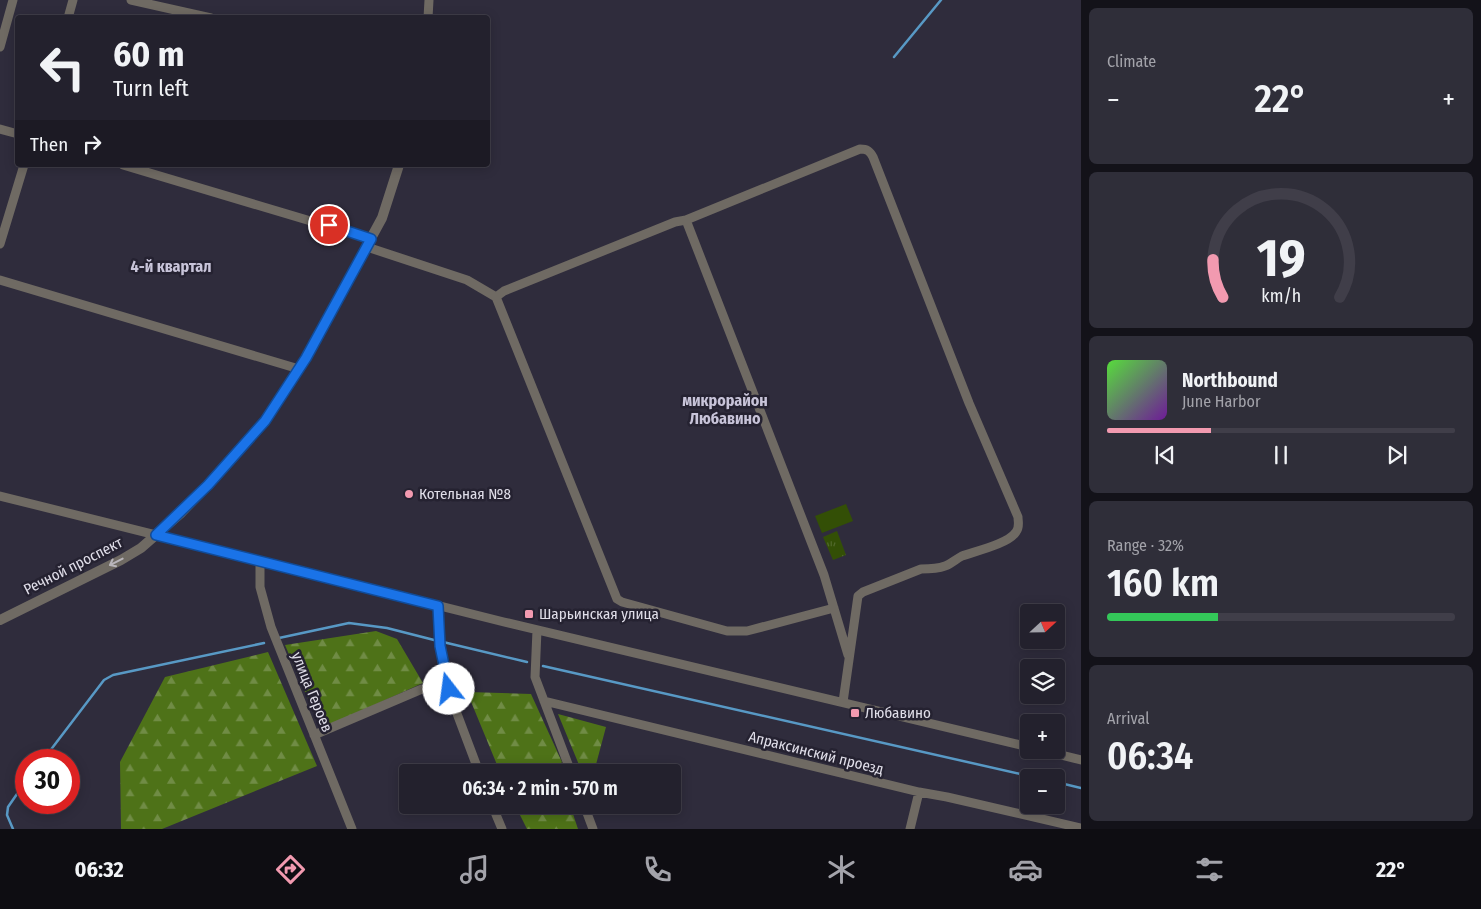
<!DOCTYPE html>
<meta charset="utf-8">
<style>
body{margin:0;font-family:"Fira Sans Condensed",sans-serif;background:#2f2e39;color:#f1f3f6;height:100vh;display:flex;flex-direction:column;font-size:19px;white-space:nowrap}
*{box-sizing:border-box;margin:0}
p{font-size:16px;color:#a3a3aa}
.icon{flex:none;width:28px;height:28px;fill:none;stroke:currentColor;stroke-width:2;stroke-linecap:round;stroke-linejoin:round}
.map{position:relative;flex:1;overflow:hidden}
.sheet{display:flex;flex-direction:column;gap:8px;padding:8px;background:#131219;width:400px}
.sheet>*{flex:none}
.guide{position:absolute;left:15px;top:15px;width:475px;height:152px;border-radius:5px;box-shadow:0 2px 12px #0003,0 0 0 1px #403e49;background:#23212d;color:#f1f3f6;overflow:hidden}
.needle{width:32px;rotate:68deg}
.tools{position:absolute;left:1020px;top:604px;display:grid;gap:10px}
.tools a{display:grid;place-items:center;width:45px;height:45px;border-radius:5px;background:#23212d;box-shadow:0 2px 12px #0003,0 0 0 1px #403e49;font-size:25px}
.speed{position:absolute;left:15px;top:749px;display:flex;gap:10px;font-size:25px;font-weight:700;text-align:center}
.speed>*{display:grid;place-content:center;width:65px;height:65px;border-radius:50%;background:#23212d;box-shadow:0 2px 12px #0003,0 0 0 1px #403e49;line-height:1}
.speed .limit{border:8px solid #d22;background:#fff;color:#111}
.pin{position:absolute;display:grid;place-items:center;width:42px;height:42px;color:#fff;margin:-21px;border:2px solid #fff;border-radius:50%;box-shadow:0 1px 5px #0007}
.me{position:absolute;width:55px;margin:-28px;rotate:345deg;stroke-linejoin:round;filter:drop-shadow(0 0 4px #0008)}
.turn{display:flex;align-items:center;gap:18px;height:105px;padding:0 15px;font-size:22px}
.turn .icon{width:65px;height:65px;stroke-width:2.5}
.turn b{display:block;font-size:35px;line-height:42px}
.then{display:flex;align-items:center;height:48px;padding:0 15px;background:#0003;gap:10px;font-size:19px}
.big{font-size:38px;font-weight:600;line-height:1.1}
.sheet .card{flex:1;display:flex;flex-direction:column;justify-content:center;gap:8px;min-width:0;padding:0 18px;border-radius:8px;background:#2f2e39}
.sheet .dial{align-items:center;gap:0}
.dial svg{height:130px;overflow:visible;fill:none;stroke:#403e49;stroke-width:7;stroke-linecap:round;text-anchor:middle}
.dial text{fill:#f1f3f6;stroke:none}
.song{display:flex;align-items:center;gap:15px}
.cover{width:60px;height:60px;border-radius:8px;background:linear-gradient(135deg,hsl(110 70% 55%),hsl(280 70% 35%))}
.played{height:5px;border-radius:2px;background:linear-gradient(90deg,#f29ab0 30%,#403e49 30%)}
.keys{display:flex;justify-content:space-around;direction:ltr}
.heat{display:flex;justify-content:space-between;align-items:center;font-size:28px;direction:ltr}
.charge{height:8px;border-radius:4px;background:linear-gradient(90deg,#34c759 32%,#403e49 0)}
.trip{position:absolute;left:399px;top:764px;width:282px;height:50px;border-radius:5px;background:#23212d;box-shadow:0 2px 12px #0003,0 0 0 1px #403e49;font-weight:600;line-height:50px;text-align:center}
.tabs{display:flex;height:80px;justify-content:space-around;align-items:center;background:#0e0d12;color:#a3a3aa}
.tabs .icon{width:35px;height:35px}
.tabs .current{color:#f29ab0}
.tabs b{font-size:22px;color:#f1f3f6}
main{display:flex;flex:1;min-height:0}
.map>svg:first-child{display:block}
.grass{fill:url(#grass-tufts)}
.forest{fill:url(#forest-firs)}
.pitch{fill:#334f06}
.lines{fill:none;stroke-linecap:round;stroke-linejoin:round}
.stream{stroke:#5899c5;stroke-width:2.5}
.minor{stroke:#6f6a63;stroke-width:9}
.tertiary{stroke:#6f6a63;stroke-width:10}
.oneway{stroke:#b8b5ba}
.route-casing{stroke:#114b97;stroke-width:12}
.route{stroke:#1a73e8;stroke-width:9}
.poi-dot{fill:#f29ab0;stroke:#252231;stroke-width:2}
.labels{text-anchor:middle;stroke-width:5;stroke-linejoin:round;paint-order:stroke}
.poi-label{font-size:15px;fill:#e0dee9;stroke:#252231;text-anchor:start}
.street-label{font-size:15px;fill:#e0dee9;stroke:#252231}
.neighbourhood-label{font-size:16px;font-weight:bold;fill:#c8c4d9;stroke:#252231}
</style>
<main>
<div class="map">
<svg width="1081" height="829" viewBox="0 0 1081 829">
<defs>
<pattern id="grass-tufts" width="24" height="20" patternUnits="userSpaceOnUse" patternTransform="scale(1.25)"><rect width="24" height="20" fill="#334f06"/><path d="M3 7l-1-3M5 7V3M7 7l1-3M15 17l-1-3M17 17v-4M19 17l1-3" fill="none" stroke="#50682a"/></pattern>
<pattern id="forest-firs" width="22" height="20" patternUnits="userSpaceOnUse" patternTransform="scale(1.25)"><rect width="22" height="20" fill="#4e7218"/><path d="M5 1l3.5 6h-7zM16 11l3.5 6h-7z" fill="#708c45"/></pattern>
</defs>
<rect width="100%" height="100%" fill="#2f2c3c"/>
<path class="grass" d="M837 531 846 555 833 560 823 537Z"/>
<path class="forest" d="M376 631 397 639 423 683 321 729 285 645Z
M268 652 317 766 162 829H121L120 762 165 677Z
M467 692 531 694 562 762 558 767 560 772H500Z
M558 714 606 727 594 772H582Z
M515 805H570L578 829H527Z"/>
<path class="pitch" d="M846 504 853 521 822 533 815 516Z"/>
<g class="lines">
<path class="stream" d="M894 57 941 0
M279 638 349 623 387 628 438 641
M443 642 527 662
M543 666 1038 778
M43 760 104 680 113 675 264 643
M1056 782 1081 788
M13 829 7 815 8 807 26 781"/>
<path class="minor" d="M131 0 211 18
M68 18 73 0
M428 18 429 0
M0 47 13 0
M0 129 18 134
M123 165 371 239
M686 220 824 575 848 655
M0 244 24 165
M367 247 467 280 496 297
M0 280 299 369
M0 496 504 622 1029 747
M260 562V587L271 627 352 829
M438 606 442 662 453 703 479 772
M834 608 747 631H727L622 602 617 599 496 297 504 291 675 222 686 220 860 149C867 149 870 151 873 157L969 403 1018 517C1018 522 1020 527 1016 532 1008 544 976 551 962 556 956 559 951 564 945 566 937 569 929 569 921 569L863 592 858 596 843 702
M537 630 535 677 571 772
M544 701 919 792 947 797 1081 828
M314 735 422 689
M1041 750 1081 760
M492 805 502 829
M584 805 593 829
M910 829 919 792"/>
<path class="tertiary" d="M0 620 121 560 141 548 180 514 208 485 265 421 306 358 382 218 399 165"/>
</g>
<defs><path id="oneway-shaft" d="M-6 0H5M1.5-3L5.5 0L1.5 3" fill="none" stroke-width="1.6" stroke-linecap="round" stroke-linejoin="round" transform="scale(1.25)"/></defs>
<use class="oneway" href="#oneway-shaft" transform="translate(116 562) rotate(153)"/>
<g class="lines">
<defs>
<path id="route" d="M329 225 371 239 306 358 265 421 208 485 156 535 438 606 440 646 449 689"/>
</defs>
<use href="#route" class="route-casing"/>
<use href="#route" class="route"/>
</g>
<g class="poi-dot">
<circle cx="409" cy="494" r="5"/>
<rect x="524" y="609" width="10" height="10" rx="2.5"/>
<rect x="850" y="708" width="10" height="10" rx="2.5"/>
</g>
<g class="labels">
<g class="poi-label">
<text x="419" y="499">Котельная №8</text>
<text x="539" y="619">Шарьинская улица</text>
<text x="865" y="718">Любавино</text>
</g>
<g class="street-label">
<text transform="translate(73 566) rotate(-27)" y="5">Речной проспект</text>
<text transform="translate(312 692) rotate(68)" y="5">улица Героев</text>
<text transform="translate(816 753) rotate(14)" y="5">Апраксинский проезд</text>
</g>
<g class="neighbourhood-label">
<text x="171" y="272">4-й квартал</text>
<text x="725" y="406">микрорайон<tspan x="725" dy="18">Любавино</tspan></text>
</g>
</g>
</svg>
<div class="tools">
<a><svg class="needle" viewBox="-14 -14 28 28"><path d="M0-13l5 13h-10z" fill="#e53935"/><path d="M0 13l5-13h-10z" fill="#a3a3aa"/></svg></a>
<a><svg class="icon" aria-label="layers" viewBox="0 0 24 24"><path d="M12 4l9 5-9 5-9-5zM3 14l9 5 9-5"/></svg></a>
<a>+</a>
<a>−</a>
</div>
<div class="speed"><div class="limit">30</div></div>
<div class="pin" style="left:329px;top:225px;background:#d93025"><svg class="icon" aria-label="arrive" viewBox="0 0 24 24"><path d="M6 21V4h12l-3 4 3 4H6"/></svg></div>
<svg class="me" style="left:449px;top:689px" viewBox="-20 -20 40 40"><circle r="19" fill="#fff"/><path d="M0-13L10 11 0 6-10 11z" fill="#1a73e8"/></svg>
<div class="trip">06:34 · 2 min · 570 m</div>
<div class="guide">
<div class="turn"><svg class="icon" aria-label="left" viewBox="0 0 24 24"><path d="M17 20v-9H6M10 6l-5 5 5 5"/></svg><div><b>60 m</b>Turn left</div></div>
<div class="then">Then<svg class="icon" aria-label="right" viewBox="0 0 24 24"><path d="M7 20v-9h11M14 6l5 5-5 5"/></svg></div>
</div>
</div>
<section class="sheet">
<div class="card"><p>Climate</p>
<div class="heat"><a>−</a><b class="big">22°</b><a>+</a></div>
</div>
<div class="card dial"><svg viewBox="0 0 100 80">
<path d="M14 69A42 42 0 1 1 86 69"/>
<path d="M14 69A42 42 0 0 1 8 46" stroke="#f29ab0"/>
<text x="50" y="56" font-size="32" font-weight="700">19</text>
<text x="50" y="72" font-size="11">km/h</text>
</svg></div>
<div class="card">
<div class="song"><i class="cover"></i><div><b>Northbound</b><p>June Harbor</p></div></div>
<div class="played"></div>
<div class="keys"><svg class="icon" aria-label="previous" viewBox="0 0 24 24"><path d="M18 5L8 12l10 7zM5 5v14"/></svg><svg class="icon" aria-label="pause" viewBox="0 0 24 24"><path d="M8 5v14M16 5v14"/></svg><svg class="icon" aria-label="next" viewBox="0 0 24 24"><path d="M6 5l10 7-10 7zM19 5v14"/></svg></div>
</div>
<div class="card"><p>Range · 32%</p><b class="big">160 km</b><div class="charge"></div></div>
<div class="card"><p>Arrival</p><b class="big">06:34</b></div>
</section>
</main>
<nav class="tabs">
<b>06:32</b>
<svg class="icon current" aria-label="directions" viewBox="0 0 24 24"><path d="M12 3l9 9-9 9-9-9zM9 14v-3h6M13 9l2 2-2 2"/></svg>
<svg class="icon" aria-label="music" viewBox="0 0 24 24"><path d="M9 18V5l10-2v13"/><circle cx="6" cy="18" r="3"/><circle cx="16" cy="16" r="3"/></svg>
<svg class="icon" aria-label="phone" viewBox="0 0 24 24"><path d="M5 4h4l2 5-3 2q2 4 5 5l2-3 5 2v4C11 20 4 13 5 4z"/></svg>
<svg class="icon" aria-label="climate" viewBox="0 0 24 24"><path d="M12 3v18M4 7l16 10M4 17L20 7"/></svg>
<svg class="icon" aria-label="car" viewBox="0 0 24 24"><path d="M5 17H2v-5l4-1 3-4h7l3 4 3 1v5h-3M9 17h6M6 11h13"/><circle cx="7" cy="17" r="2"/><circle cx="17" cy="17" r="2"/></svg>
<svg class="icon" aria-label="filters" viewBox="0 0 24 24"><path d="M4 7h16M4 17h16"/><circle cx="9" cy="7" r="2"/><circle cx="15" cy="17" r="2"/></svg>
<b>22°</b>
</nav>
